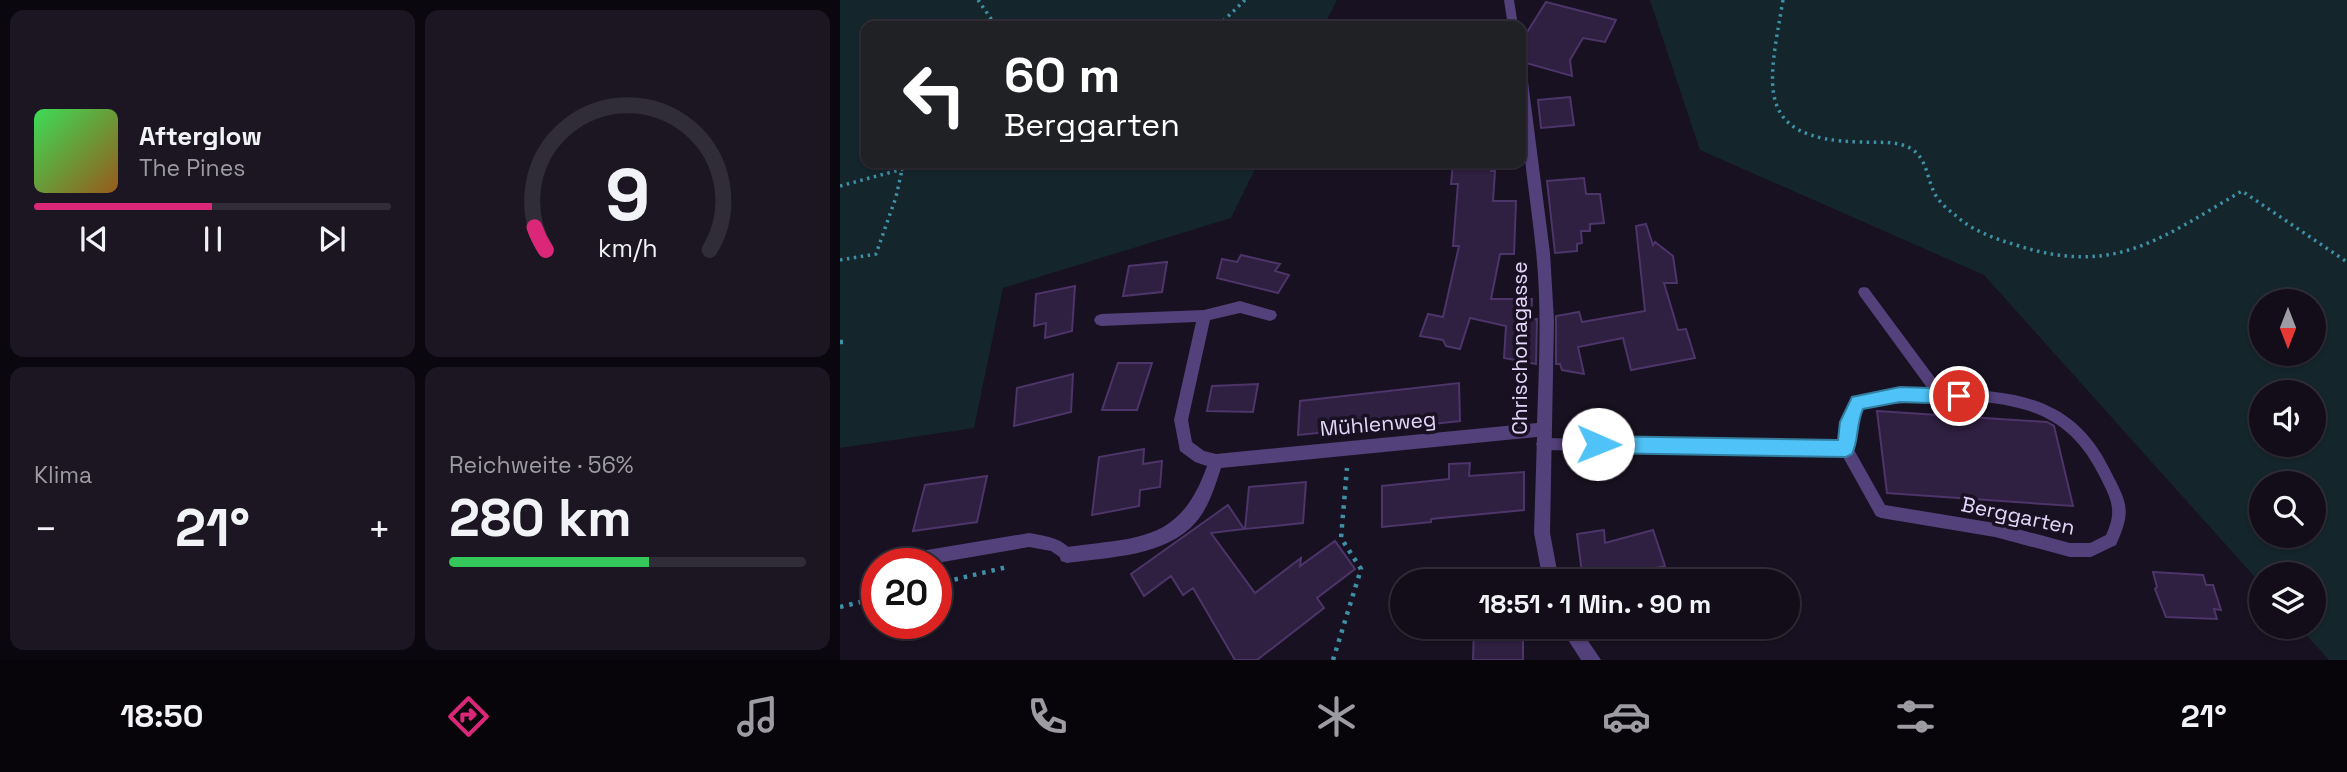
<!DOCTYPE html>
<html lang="de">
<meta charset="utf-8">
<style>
body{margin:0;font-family:"Space Grotesk",sans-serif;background:#1b1622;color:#f1f3f6;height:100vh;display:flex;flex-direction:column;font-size:26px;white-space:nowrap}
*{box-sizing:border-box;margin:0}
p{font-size:23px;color:#9c9ca2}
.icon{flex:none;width:38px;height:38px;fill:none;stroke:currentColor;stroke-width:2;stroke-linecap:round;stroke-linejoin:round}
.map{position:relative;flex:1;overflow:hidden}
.panel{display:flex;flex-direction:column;gap:10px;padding:10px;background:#0a070e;width:840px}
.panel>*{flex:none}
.top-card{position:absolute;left:21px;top:21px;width:665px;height:147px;border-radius:14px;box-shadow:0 2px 5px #0004,0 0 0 2px #312d38;background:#202124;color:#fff;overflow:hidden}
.needle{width:46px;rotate:180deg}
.tools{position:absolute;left:1409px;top:289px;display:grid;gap:14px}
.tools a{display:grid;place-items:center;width:77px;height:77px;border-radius:50%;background:#120d19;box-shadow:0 2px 5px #0004,0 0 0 2px #312d38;font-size:35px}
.speed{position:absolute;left:21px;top:548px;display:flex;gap:14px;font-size:35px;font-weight:700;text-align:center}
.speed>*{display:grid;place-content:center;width:91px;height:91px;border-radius:50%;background:#120d19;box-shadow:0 2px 5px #0004,0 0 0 2px #312d38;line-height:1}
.speed .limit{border:10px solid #d22;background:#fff;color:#111}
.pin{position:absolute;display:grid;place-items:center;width:60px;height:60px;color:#fff;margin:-30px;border:4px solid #fff;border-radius:50%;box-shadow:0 2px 7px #0007}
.me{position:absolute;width:77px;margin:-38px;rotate:91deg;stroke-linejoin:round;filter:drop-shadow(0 0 5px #0008)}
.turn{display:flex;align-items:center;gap:24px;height:147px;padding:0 28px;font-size:32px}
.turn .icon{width:91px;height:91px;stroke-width:2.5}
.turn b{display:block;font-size:49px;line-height:60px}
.big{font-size:52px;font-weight:700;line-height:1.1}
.panel .widget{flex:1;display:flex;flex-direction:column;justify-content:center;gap:10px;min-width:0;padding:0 24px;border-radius:14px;background:#1b1622}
.panel .dial{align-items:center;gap:0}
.dial svg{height:182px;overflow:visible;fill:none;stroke:#312d38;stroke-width:7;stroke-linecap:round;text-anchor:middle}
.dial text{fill:#f1f3f6;stroke:none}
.song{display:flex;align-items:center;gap:21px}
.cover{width:84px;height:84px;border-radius:10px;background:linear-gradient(135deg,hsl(130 70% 55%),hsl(30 70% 35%))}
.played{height:7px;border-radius:4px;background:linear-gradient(90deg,#db2777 50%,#312d38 50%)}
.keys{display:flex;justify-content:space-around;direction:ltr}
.heat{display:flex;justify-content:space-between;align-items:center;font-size:38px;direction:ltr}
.charge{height:10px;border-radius:5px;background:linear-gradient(90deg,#34c759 56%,#312d38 0)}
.panel .tiles{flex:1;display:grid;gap:10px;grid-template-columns:repeat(2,1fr)}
.trip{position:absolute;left:550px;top:569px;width:410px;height:70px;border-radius:35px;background:#120d19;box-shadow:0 2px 5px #0004,0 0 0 2px #312d38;font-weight:700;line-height:70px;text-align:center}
.menu{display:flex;height:112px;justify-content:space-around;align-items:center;background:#07050a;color:#9c9ca2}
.menu .icon{width:49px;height:49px}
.menu .active{color:#db2777}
.menu b{font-size:32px;color:#f1f3f6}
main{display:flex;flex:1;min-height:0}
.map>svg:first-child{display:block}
.green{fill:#14252b;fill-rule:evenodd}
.building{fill:#2f1f40;stroke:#4d3469;stroke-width:2}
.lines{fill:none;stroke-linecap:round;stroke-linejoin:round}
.path-far1{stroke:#3e90a6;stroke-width:3.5;stroke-dasharray:2.5 4.5;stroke-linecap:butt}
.path{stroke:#3e90a6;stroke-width:4.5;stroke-dasharray:3.5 6;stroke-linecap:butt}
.lane{fill:#53417b;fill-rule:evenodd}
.street{fill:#53417b;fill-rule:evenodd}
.route{fill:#4fc3f7;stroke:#337fa1;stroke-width:2}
.labels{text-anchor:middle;stroke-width:7;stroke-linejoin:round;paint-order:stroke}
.street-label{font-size:21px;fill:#e4d6fa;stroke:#181121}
</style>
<main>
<section class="panel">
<div class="tiles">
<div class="widget">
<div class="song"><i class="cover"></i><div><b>Afterglow</b><p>The Pines</p></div></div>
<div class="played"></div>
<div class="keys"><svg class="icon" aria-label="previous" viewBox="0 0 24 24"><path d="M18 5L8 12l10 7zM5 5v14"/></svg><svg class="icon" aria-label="pause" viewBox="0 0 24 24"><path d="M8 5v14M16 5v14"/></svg><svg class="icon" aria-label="next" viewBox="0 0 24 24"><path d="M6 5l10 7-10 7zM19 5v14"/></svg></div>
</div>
<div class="widget dial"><svg viewBox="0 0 100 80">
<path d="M14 69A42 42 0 1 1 86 69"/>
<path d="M14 69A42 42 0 0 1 9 59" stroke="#db2777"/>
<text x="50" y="56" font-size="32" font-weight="700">9</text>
<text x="50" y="72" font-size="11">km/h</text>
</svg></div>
<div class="widget"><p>Klima</p>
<div class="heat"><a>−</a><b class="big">21°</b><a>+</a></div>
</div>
<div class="widget"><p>Reichweite · 56%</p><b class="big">280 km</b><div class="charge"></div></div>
</div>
</section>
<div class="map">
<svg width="1507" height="660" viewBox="0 0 1507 660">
<rect width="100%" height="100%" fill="#181121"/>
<path class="green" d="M0 0H497L484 26H26V163H418L391 218 163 288 134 428 0 448Z
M810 0H1507V660H1489L1459 627 1474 626V574H1421V584L1144 275 860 150ZM1421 301H1474V354H1421ZM1421 392H1474V444H1421ZM1421 483H1474V536H1421Z"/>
<path class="building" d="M706 2 776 20 765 42 743 38 730 60 732 76 686 63 681 49V42Z
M730 97 734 125 701 128 698 100Z
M613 163H652L651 171H655L653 201H676L674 254H660L651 299H692L691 320 697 319 696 364 664 358 666 326 630 318 620 349 606 346 603 340 580 336 588 314 603 317 619 246H613L618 184H611Z
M744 178 746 194H760L764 223 750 224V231H741L742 243 737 244V251L715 253 707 181Z
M806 224 813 245 815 242 833 256 837 283H824L838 330 846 329 855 358 791 370 783 338 738 347 744 374 722 370 720 364H716V316L739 312 742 322 805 311 796 226Z
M401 255 440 264 435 271 449 275 438 293 377 278 382 259 397 262Z
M327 262 322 292 283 296 289 266Z
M235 286 232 331 205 338 206 323 194 326 196 294Z
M278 363H312L297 410H262Z
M233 374 231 412 174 426 177 388Z
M619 383 620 421 564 427V416L508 422V430L458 435 460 401Z
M418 384 413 412 367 411 372 386Z
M1037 411 1207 422 1214 426 1233 506 1047 493Z
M304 449 303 464 322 461 320 487 300 490 299 506 252 515 259 457Z
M630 463 629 476 684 472V510L591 519V522L542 527V486L609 479V464Z
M147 476 137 522 73 531 85 485Z
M466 482 463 523 405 529 409 487Z
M388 505 404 529 371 533 415 593 461 558 460 566 495 541 515 569 477 598 484 608 417 660H395L353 588 343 595 331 576 304 596 291 574Z
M764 530 765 543 813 530 825 566 808 570 809 581H743L737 534Z
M1313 572 1363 575 1366 585H1373L1381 610 1374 609 1377 619 1326 617 1315 589 1317 587Z
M634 626 683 628V660H633Z"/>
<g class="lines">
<path class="path-far1" d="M138 0 156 26
M943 0C929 84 911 140 1021 142 1038 143 1059 140 1073 150 1087 160 1087 178 1094 192 1098 201 1107 209 1115 215 1133 231 1153 238 1176 245 1274 277 1320 239 1402 191L1507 262
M378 26 405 0
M0 186 85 163
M0 260 36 254 56 197 62 170"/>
<path class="path" d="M0 342H3
M96 584 167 567
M0 607 37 598
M493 660 521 569 501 538 507 468"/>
<path class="lane" d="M1024 287 1028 288 1103 389C1177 390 1235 398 1270 470 1287 503 1292 510 1276 545L1251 557H1230L1155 537 1041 518 1036 516 1002 455 703 450 698 448 696 444 698 440 703 438 1000 443 1001 422 1013 398 1042 393 1088 389 1020 296 1018 292 1020 288ZM1097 400C1106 402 1118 400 1129 401 1192 405 1232 419 1261 479 1272 501 1277 511 1266 535L1250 543H1230L1155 523 1045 505 1013 448 1015 422 1022 407Z
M189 533C205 536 226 538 234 555L232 560 227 562 211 551 189 547 91 564H77L74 558 76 553 81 551Z"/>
<path class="street" d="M664 0H674L678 26H668Z
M681 70 687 74 710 253 714 320 710 533 719 581H703L694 533 697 437 381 468C375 486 369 507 356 522 326 557 268 557 227 563L221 561 219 555 221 549 227 547C298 537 340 543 367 466L355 462 340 451 334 420 356 322 261 326 256 324 254 320 256 316 261 314 364 310 400 301 435 311 437 315 435 319 430 321 400 313 370 320 348 420 352 442 364 451 376 454 697 423C699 366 702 308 696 251 690 191 678 131 681 70Z
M719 626H738L761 660H741Z"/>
</g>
<path class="route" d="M1060 387 1119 389 1125 391 1128 396 1125 401 1119 404 1060 402 1023 409C1016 424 1019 440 1012 454L1006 457 758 453 752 450 749 444 752 439 758 436 998 440 1000 422 1012 397Z"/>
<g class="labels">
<g class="street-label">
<text transform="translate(680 348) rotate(-90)" y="7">Chrischonagasse</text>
<text transform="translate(538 424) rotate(-5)" y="7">Mühlenweg</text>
<text transform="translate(1178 516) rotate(12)" y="7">Berggarten</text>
</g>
</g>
</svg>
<div class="tools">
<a><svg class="needle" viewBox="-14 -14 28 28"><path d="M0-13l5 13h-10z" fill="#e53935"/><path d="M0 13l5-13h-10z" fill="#9c9ca2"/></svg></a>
<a><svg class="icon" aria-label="sound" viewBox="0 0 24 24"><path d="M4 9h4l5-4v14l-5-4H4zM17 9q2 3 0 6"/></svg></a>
<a><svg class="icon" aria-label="search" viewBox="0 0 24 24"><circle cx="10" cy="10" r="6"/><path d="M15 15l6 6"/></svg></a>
<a><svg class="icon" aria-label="layers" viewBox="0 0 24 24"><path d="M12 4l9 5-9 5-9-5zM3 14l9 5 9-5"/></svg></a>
</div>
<div class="speed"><div class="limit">20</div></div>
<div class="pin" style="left:1119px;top:396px;background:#d93025"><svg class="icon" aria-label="arrive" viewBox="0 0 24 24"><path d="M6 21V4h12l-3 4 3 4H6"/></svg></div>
<svg class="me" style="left:758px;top:444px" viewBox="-20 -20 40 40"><circle r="19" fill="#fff"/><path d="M0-13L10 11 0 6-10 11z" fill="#4fc3f7"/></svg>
<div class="trip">18:51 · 1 Min. · 90 m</div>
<div class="top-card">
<div class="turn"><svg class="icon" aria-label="left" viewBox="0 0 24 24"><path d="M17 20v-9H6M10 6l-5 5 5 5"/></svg><div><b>60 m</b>Berggarten</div></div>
</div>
</div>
</main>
<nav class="menu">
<b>18:50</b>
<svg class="icon active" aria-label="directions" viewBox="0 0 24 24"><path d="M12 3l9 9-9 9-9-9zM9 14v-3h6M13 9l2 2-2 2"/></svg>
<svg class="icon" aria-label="music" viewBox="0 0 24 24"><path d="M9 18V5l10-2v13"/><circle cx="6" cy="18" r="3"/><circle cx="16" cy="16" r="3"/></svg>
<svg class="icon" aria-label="phone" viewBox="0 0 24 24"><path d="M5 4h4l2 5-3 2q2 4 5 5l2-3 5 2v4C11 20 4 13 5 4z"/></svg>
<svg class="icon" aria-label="climate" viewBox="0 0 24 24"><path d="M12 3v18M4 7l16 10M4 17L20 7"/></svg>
<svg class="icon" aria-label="car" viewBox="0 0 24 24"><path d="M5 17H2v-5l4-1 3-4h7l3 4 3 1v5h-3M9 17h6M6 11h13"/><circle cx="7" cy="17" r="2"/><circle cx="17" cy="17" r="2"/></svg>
<svg class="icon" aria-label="filters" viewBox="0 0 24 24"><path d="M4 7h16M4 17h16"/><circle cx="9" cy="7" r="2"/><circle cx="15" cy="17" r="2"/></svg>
<b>21°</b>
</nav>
